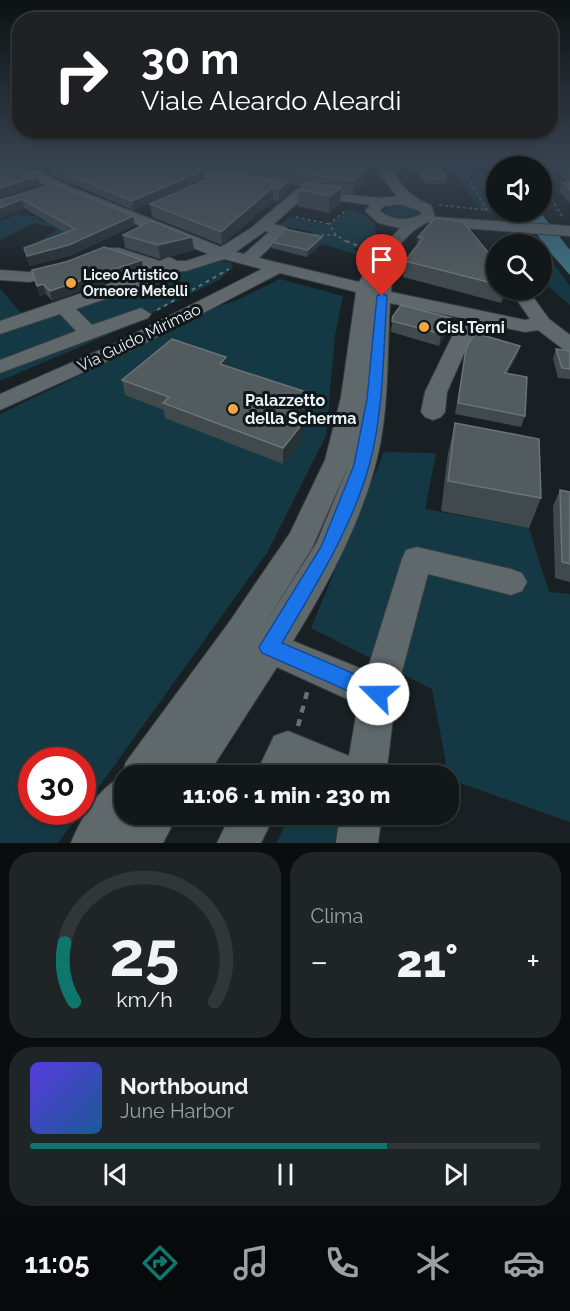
<!DOCTYPE html>
<html lang="it">
<meta charset="utf-8">
<style>
body{margin:0;font-family:Raleway,sans-serif;background:#1f2527;color:#f1f3f6;height:100vh;display:flex;flex-direction:column;font-size:22px;white-space:nowrap}
*{box-sizing:border-box;margin:0}
p{font-size:20px;color:#9ca0a2}
.icon{flex:none;width:33px;height:33px;fill:none;stroke:currentColor;stroke-width:2;stroke-linecap:round;stroke-linejoin:round}
.map{position:relative;height:843px;overflow:hidden}
.sheet{display:flex;flex-direction:column;gap:9px;padding:9px;background:#0a0d0e;flex:1}
.sheet>*{flex:none}
.hud{position:absolute;left:12px;top:12px;width:546px;height:126px;border-radius:24px;box-shadow:0 2px 4px #0004,0 0 0 2px #313739;background:#202124;color:#fff;overflow:hidden}
.fabs{position:absolute;left:486px;top:156px;display:grid;gap:12px}
.fabs a{display:grid;place-items:center;width:66px;height:66px;border-radius:50%;background:#12181a;box-shadow:0 2px 4px #0004,0 0 0 2px #313739;font-size:30px}
.speed{position:absolute;left:18px;top:747px;display:flex;gap:12px;font-size:30px;font-weight:700;text-align:center}
.speed>*{display:grid;place-content:center;width:78px;height:78px;border-radius:50%;background:#12181a;box-shadow:0 2px 4px #0004,0 0 0 2px #313739;line-height:1}
.speed .limit{border:9px solid #d22;background:#fff;color:#111}
.pin{position:absolute;display:grid;place-items:center;width:51px;height:51px;color:#fff;margin:-62px -26px;border-radius:50% 50% 50% 0;rotate:-45deg;box-shadow:0 0 6px #0007}
.pin .icon{rotate:45deg}
.me{position:absolute;width:66px;margin:-33px;rotate:292deg;stroke-linejoin:round;filter:drop-shadow(0 0 4px #0008)}
.turn{display:flex;align-items:center;gap:21px;height:126px;padding:0 30px;font-size:27px}
.turn .icon{width:78px;height:78px;stroke-width:2.5}
.turn b{display:block;font-size:42px;line-height:51px}
.big{font-size:45px;font-weight:800;line-height:1.1}
.sheet .widget{flex:1;display:flex;flex-direction:column;justify-content:center;gap:9px;min-width:0;padding:0 21px;border-radius:24px;background:#1f2527}
.sheet .dial{align-items:center;gap:0}
.dial svg{height:156px;overflow:visible;fill:none;stroke:#313739;stroke-width:7;stroke-linecap:round;text-anchor:middle}
.dial text{fill:#f1f3f6;stroke:none}
.song{display:flex;align-items:center;gap:18px}
.cover{width:72px;height:72px;border-radius:9px;background:linear-gradient(135deg,hsl(250 70% 55%),hsl(210 70% 35%))}
.played{height:6px;border-radius:3px;background:linear-gradient(90deg,#0f766e 70%,#313739 70%)}
.keys{display:flex;justify-content:space-around;direction:ltr}
.heat{display:flex;justify-content:space-between;align-items:center;font-size:33px;direction:ltr}
.sheet .tiles{flex:1;display:grid;gap:9px;grid-template-columns:1fr 1fr}
.widget:last-child{grid-column:span 2}
.trip{position:absolute;left:114px;top:765px;width:345px;height:60px;border-radius:24px;background:#12181a;box-shadow:0 2px 4px #0004,0 0 0 2px #313739;font-weight:800;line-height:60px;text-align:center}
.tabs{display:flex;height:96px;justify-content:space-around;align-items:center;background:#070a0a;color:#9ca0a2}
.tabs .icon{width:42px;height:42px}
.tabs .current{color:#0f766e}
.tabs b{font-size:27px;color:#f1f3f6}
.map>svg:first-child{display:block}
.green{fill:#143944}
.water{fill:#3c7385}
.lines{fill:none;stroke-linecap:round;stroke-linejoin:round}
.minor-casing{stroke:#373d40;stroke-width:2}
.path-far2{stroke:#6a7174;stroke-width:1.5;stroke-dasharray:3 3;stroke-linecap:butt}
.path-far1{stroke:#6a7174;stroke-width:2;stroke-dasharray:4 4;stroke-linecap:butt}
.path{stroke:#6a7174;stroke-width:4.5;stroke-dasharray:7 7;stroke-linecap:butt}
.minor{fill:#5f696c;fill-rule:evenodd}
.path-bridge{stroke:#6a7174;stroke-width:2;stroke-dasharray:4 4;stroke-linecap:butt}
.wall{fill:#404a4d}
.shaded-wall{fill:#283134}
.building{fill:#525c5e;stroke:#6a7376;stroke-width:1.5}
.route{fill:#1a73e8;stroke:#114b97;stroke-width:1.5}
.poi-dot{fill:#f1a63f;stroke:#0f171a;stroke-width:2}
.labels{text-anchor:middle;stroke-width:6;stroke-linejoin:round;paint-order:stroke}
.far-poi-label{font-size:14px;font-weight:bold;fill:#ebf1f3;stroke:#0f171a;text-anchor:start}
.poi-label{font-size:16px;font-weight:bold;fill:#ebf1f3;stroke:#0f171a;text-anchor:start}
.street-label{font-size:16px;fill:#ebf1f3;stroke:#0f171a}
</style>
<div class="map">
<svg width="570" height="843" viewBox="0 0 570 843">
<rect width="100%" height="100%" fill="#182023"/>
<path class="green" d="M435 164H464L493 178 496 183V212L516 213 483 212 453 172Z
M401 204 419 210 420 212C411 222 392 220 383 211L386 206Z
M349 209 365 215 375 224 377 239 372 247 353 248 358 253 368 255 366 257 305 239 311 232 280 225 290 217 328 225Z
M16 215 34 216 43 222 58 219 76 228 34 250 38 242 58 229 35 223 0 240V221Z
M542 248 570 286V305L542 281Z
M222 261 232 263 233 267 219 280 103 337 0 381V288L20 312 28 314Z
M280 279 343 296 335 336 326 436 267 553 83 809 82 760H32V812H81L58 843H0V414L141 346 201 312 237 300Z
M384 452 436 453 425 509 529 528 549 592 570 594V822L449 779 432 689 311 628Z
M290 815H341L334 843H276Z"/>
<path class="water" d="M522 212H540L570 250V275L548 250Z"/>
<g class="lines">
<defs>
<path id="minor" d="M0 164 39 171 71 187 221 247 251 228 297 189 380 198 397 196 384 180 377 164H389C399 183 410 198 431 205L435 217 570 226V236L435 226 428 222C407 231 389 257 379 277H389L392 281 391 292 525 320 530 319 510 290H528L549 319 570 335V351L563 349 538 330 525 332 478 322 447 392 445 412 441 417 433 420 425 417 421 412 425 392 461 318 390 303C387 350 389 398 380 445 366 514 330 581 293 641L367 671 402 559 406 550 417 547 511 569 522 573 527 582 522 591 511 595 428 574 396 694 386 776H255L274 736 288 731 349 756 358 704 277 667 207 776H124V814H178L163 843H71C80 821 98 787 121 778L126 762 230 621 290 533 325 460 341 397 356 292 280 273 130 351 0 410V394L116 343 262 269 224 259 186 271 169 272 161 280 76 309 92 325 141 308 151 314 148 318 0 373V360L76 331 60 314 0 334V321L152 269 107 254 105 251 107 248H119L160 261 169 257 177 261H186L208 254 61 193 29 177 0 169ZM305 196 370 205 365 211 378 223 400 228 373 258 359 282 259 258 288 230 285 227 274 224ZM400 204 420 211 421 214C407 222 392 220 380 211L384 206ZM265 231 269 232 244 254 236 252ZM350 462 317 542 258 635 312 548Z
M152 164H176L247 177 254 181 247 185 158 168Z
M65 262 71 263 74 267 71 271 30 282 0 280V270L29 272Z
M231 814H275L261 843H217Z
M340 814H382L378 843H336Z"/>
</defs>
<use href="#minor" class="minor-casing"/>
<path class="path-far2" d="M515 164 520 166
M542 183 562 216
M439 205 487 210 466 175 446 164
M296 217 329 224
M309 235H336L348 243
M336 235 329 224 346 210"/>
<path class="path-far1" d="M346 241 368 250
M157 310 229 269"/>
<path class="path" d="M298 726 308 689"/>
<use href="#minor" class="minor"/>
<path class="path-bridge" d="M232 260 239 255"/>
</g>
<path class="wall" d="M10 164H49L34 168Z
M202 164H365L364 184 353 194 341 193 340 204 329 213 298 206 299 190 303 186 202 166Z
M416 164 447 178 446 184H425L415 170Z
M551 164H570V203L559 191 562 182H567L553 164Z
M51 167 204 170V179L133 210 53 175Z
M286 183V195L279 201 273 200 222 245 152 217 150 204Z
M54 184 135 225 72 255 30 266 24 248 66 233 24 208 0 200Z
M123 235 194 250 160 259 125 248Z
M322 237 321 244 307 257 272 248V242Z
M418 237 496 257V290H509L501 303 403 277 405 261 417 246Z
M32 270H143L52 301 46 294 40 296Z
M393 316 451 318 449 329 439 346 391 332Z
M520 346 517 356 507 374 525 416 521 427 455 414 466 348Z
M556 349 570 351V379L558 378 553 358Z
M226 357 227 366 306 392 305 408 294 421 302 440 283 464 165 418 164 410 125 395 122 380Z
M455 423 541 498 529 528 441 511 448 453Z
M560 490 570 492V582L555 578 553 506Z"/>
<path class="shaded-wall" d="M33 164H49L34 168Z
M204 170V179L133 210 132 201Z
M365 171 364 184 353 194 354 180Z
M38 176 40 185 0 198V188Z
M286 183V195L279 201V189Z
M273 187V200L222 245 221 232Z
M341 187 340 204 329 213 330 196Z
M22 199 24 208 0 219V208Z
M133 216 135 225 72 255 30 266 27 256Z
M192 237 194 250 160 259 158 245Z
M322 237 321 244 307 257 308 250Z
M142 260 143 270 52 301 50 291Z
M43 284 46 294 40 296 37 286Z
M505 290H509L501 303Z
M451 318 449 329 439 346 441 334Z
M520 346 517 356 501 384 505 373Z
M226 357 228 372 220 364Z
M306 392 305 408 285 433V418Z
M302 424V440L283 464V448Z"/>
<path class="building" d="M0 164 38 176 0 188Z
M62 164H165L204 170 132 201 51 167Z
M253 164H365V171L354 180 337 179Z
M416 164H436L447 178H425Z
M562 164H570V173Z
M227 171 286 183 279 189 273 187 221 232 150 204Z
M562 182H570V190Z
M306 183 341 187 330 196 299 190Z
M54 184 133 216 69 245 27 256 24 248 75 229 22 199 0 208V200Z
M435 218 463 222 492 257H496V284L405 261 423 238 418 237Z
M151 221 192 237 158 245 123 235Z
M285 229 322 237 308 250 272 242Z
M104 247 142 260 50 291 43 284 37 286 32 270 66 262Z
M401 305 451 318 441 334 392 321 393 316Z
M475 333 520 346 505 373 527 377 525 416 458 403 466 348Z
M172 339 226 357 220 364 306 392 285 418 302 424 283 448 163 403 169 397 122 380Z
M556 349 570 351V369L562 368Z
M455 423 539 439 541 498 448 481Z
M560 490 570 492V564L562 562Z"/>
<linearGradient id="sky" x2="0" y2="1"><stop stop-color="#0d1213"/><stop offset="0.58" stop-color="#374250"/><stop offset="1" stop-color="#374250" stop-opacity="0"/></linearGradient>
<rect width="570" height="282" fill="url(#sky)"/>
<path class="route" d="M382 293 387 296C383 352 384 412 369 466 351 530 315 586 282 643L385 687 388 694 385 701 378 704 262 653 259 647 321 547 354 465 367 399 377 296Z"/>
<g class="poi-dot">
<circle cx="71" cy="283" r="6"/>
<circle cx="424" cy="327" r="6"/>
<circle cx="233" cy="409" r="6"/>
</g>
<g class="labels">
<g class="far-poi-label">
<text x="83" y="280">Liceo Artistico<tspan x="83" dy="16">Orneore Metelli</tspan></text>
</g>
<g class="poi-label">
<text x="436" y="333">Cisl Terni</text>
<text x="245" y="406">Palazzetto<tspan x="245" dy="18">della Scherma</tspan></text>
</g>
<g class="street-label">
<text transform="translate(139 337) rotate(-26)" y="6">Via Guido Mirimao</text>
</g>
</g>
</svg>
<div class="fabs">
<a><svg class="icon" aria-label="sound" viewBox="0 0 24 24"><path d="M4 9h4l5-4v14l-5-4H4zM17 9q2 3 0 6"/></svg></a>
<a><svg class="icon" aria-label="search" viewBox="0 0 24 24"><circle cx="10" cy="10" r="6"/><path d="M15 15l6 6"/></svg></a>
</div>
<div class="speed"><div class="limit">30</div></div>
<div class="pin" style="left:382px;top:296px;background:#d93025"><svg class="icon" aria-label="arrive" viewBox="0 0 24 24"><path d="M6 21V4h12l-3 4 3 4H6"/></svg></div>
<svg class="me" style="left:378px;top:694px" viewBox="-20 -20 40 40"><circle r="19" fill="#fff"/><path d="M0-13L10 11 0 6-10 11z" fill="#1a73e8"/></svg>
<div class="trip">11:06 · 1 min · 230 m</div>
<div class="hud">
<div class="turn"><svg class="icon" aria-label="right" viewBox="0 0 24 24"><path d="M7 20v-9h11M14 6l5 5-5 5"/></svg><div><b>30 m</b>Viale Aleardo Aleardi</div></div>
</div>
</div>
<section class="sheet">
<div class="tiles">
<div class="widget dial"><svg viewBox="0 0 100 80">
<path d="M14 69A42 42 0 1 1 86 69"/>
<path d="M14 69A42 42 0 0 1 9 39" stroke="#0f766e"/>
<text x="50" y="56" font-size="32" font-weight="700">25</text>
<text x="50" y="72" font-size="11">km/h</text>
</svg></div>
<div class="widget"><p>Clima</p>
<div class="heat"><a>−</a><b class="big">21°</b><a>+</a></div>
</div>
<div class="widget">
<div class="song"><i class="cover"></i><div><b>Northbound</b><p>June Harbor</p></div></div>
<div class="played"></div>
<div class="keys"><svg class="icon" aria-label="previous" viewBox="0 0 24 24"><path d="M18 5L8 12l10 7zM5 5v14"/></svg><svg class="icon" aria-label="pause" viewBox="0 0 24 24"><path d="M8 5v14M16 5v14"/></svg><svg class="icon" aria-label="next" viewBox="0 0 24 24"><path d="M6 5l10 7-10 7zM19 5v14"/></svg></div>
</div>
</div>
</section>
<nav class="tabs">
<b>11:05</b>
<svg class="icon current" aria-label="directions" viewBox="0 0 24 24"><path d="M12 3l9 9-9 9-9-9zM9 14v-3h6M13 9l2 2-2 2"/></svg>
<svg class="icon" aria-label="music" viewBox="0 0 24 24"><path d="M9 18V5l10-2v13"/><circle cx="6" cy="18" r="3"/><circle cx="16" cy="16" r="3"/></svg>
<svg class="icon" aria-label="phone" viewBox="0 0 24 24"><path d="M5 4h4l2 5-3 2q2 4 5 5l2-3 5 2v4C11 20 4 13 5 4z"/></svg>
<svg class="icon" aria-label="climate" viewBox="0 0 24 24"><path d="M12 3v18M4 7l16 10M4 17L20 7"/></svg>
<svg class="icon" aria-label="car" viewBox="0 0 24 24"><path d="M5 17H2v-5l4-1 3-4h7l3 4 3 1v5h-3M9 17h6M6 11h13"/><circle cx="7" cy="17" r="2"/><circle cx="17" cy="17" r="2"/></svg>
</nav>
